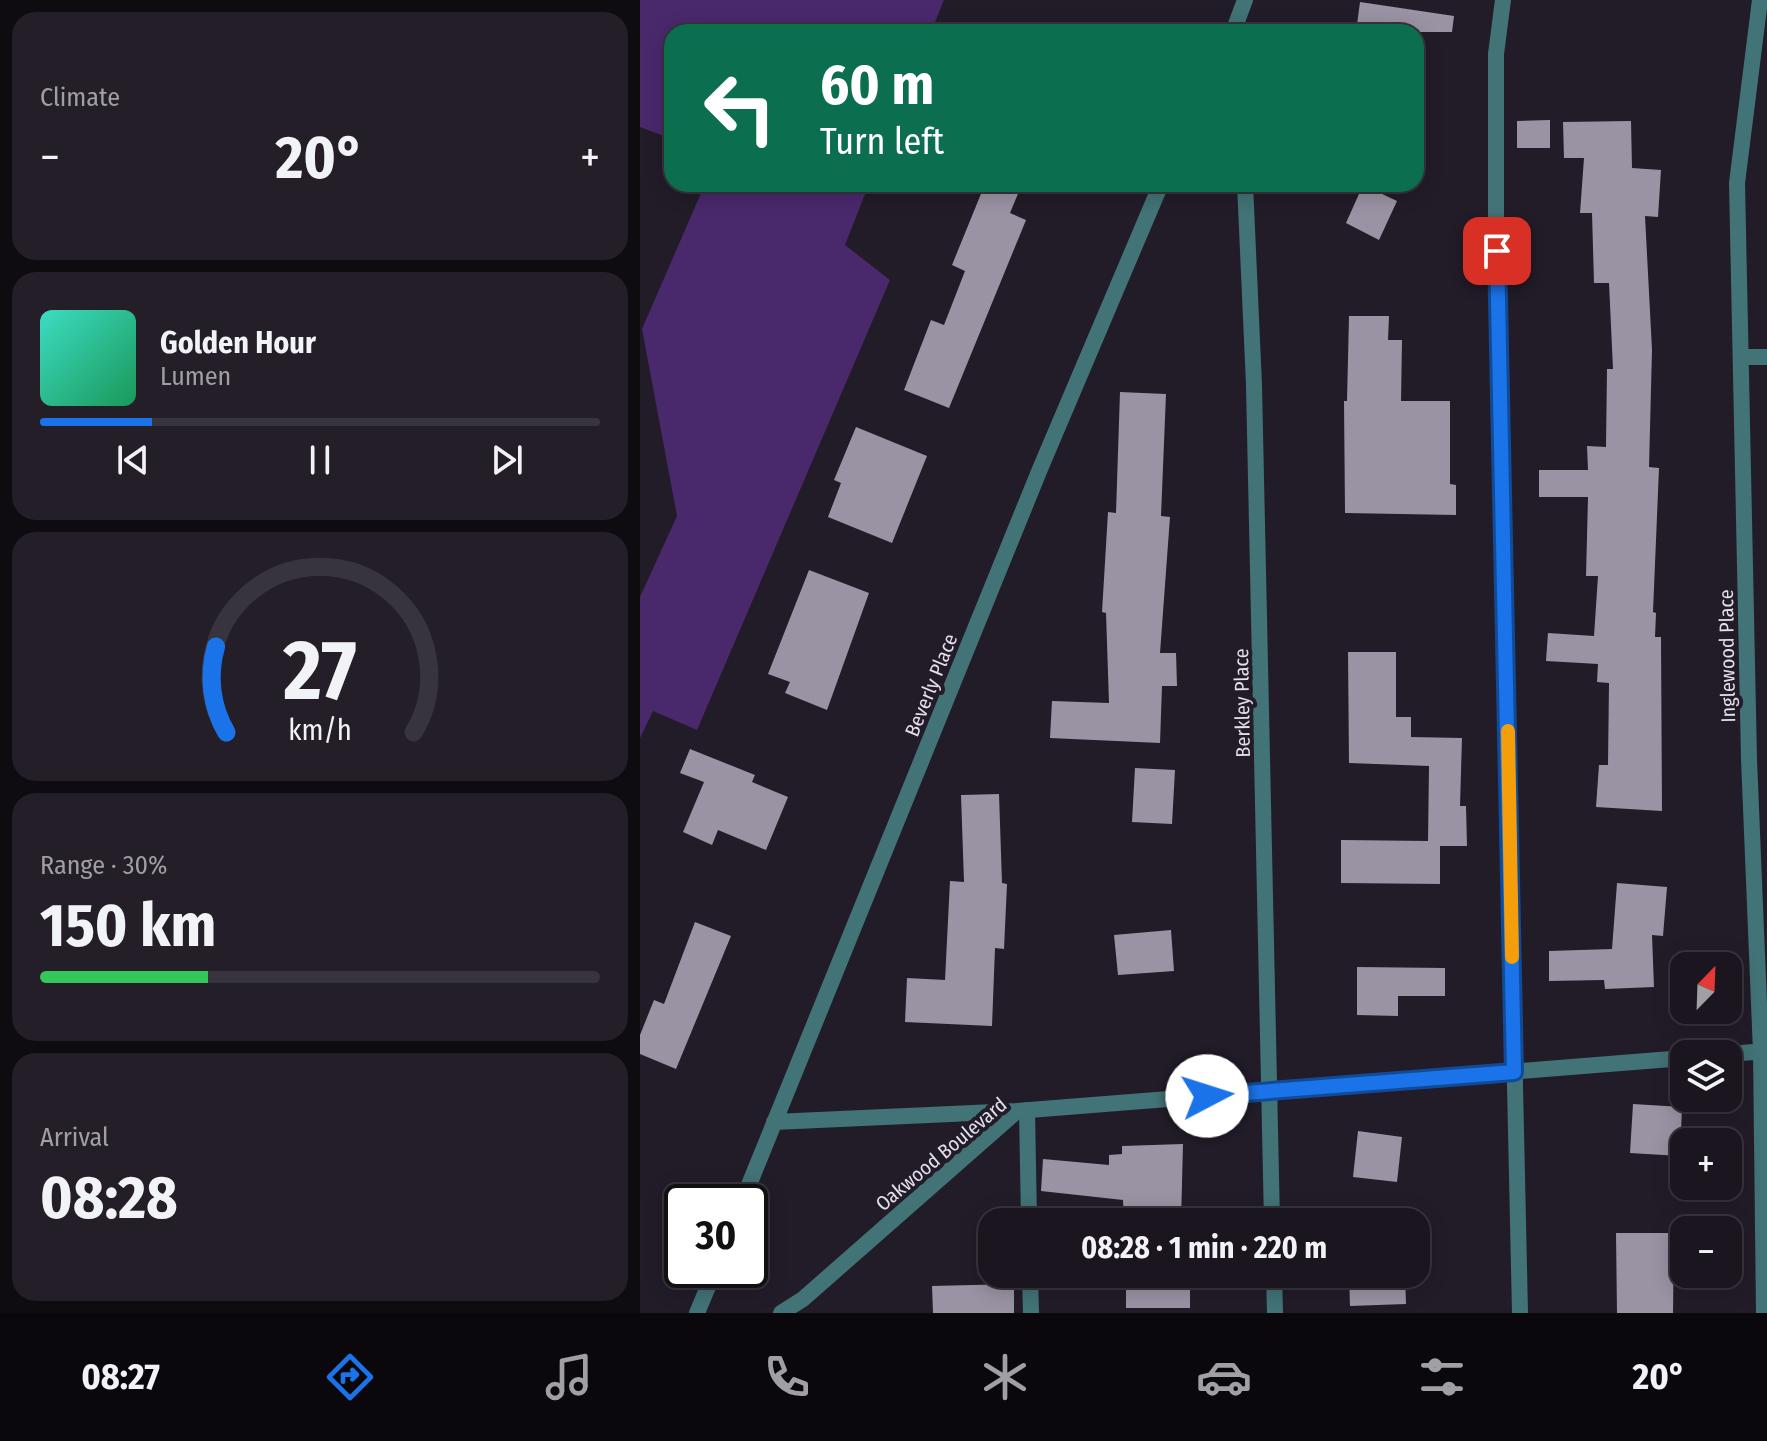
<!DOCTYPE html>
<meta charset="utf-8">
<style>
body{margin:0;font-family:"Fira Sans Condensed",sans-serif;background:#231e28;color:#f1f3f6;height:100vh;display:flex;flex-direction:column;font-size:30px;white-space:nowrap}
*{box-sizing:border-box;margin:0}
p{font-size:26px;color:#9f9fa4}
.icon{flex:none;width:44px;height:44px;fill:none;stroke:currentColor;stroke-width:2;stroke-linecap:round;stroke-linejoin:round}
.map{position:relative;flex:1;overflow:hidden}
.panel{display:flex;flex-direction:column;gap:12px;padding:12px;background:#0e0c11;width:640px}
.panel>*{flex:none}
.top-card{position:absolute;left:24px;top:24px;width:760px;height:168px;border-radius:24px;box-shadow:0 4px 20px #0003,0 0 0 2px #38343d;background:#0b6e4f;color:#fff;overflow:hidden}
.needle{width:52px;rotate:23deg}
.fabs{position:absolute;left:1030px;top:952px;display:grid;gap:16px}
.fabs a{display:grid;place-items:center;width:72px;height:72px;border-radius:16px;background:#1a151f;box-shadow:0 4px 20px #0003,0 0 0 2px #38343d;font-size:40px}
.speed{position:absolute;left:24px;top:1184px;display:flex;gap:16px;font-size:40px;font-weight:700;text-align:center}
.speed>*{display:grid;place-content:center;width:104px;height:104px;border-radius:50%;background:#1a151f;box-shadow:0 4px 20px #0003,0 0 0 2px #38343d;line-height:1}
.speed .limit{border:4px solid #111;border-radius:12px;background:#fff;color:#111}
.pin{position:absolute;display:grid;place-items:center;width:68px;height:68px;color:#fff;margin:-34px;border-radius:16px;box-shadow:0 4px 12px #0006}
.me{position:absolute;width:88px;margin:-44px;rotate:85deg;stroke-linejoin:round;filter:drop-shadow(0 0 6px #0008)}
.turn{display:flex;align-items:center;gap:28px;height:168px;padding:0 24px;font-size:36px}
.turn .icon{width:104px;height:104px;stroke-width:2.5}
.turn b{display:block;font-size:56px;line-height:68px}
.big{font-size:60px;font-weight:700;line-height:1.1}
.panel .widget{flex:1;display:flex;flex-direction:column;justify-content:center;gap:12px;min-width:0;padding:0 28px;border-radius:24px;background:#231e28}
.panel .dial{align-items:center;gap:0}
.dial svg{height:208px;overflow:visible;fill:none;stroke:#38343d;stroke-width:7;stroke-linecap:round;text-anchor:middle}
.dial text{fill:#f1f3f6;stroke:none}
.song{display:flex;align-items:center;gap:24px}
.cover{width:96px;height:96px;border-radius:12px;background:linear-gradient(135deg,hsl(170 70% 55%),hsl(150 70% 35%))}
.played{height:8px;border-radius:4px;background:linear-gradient(90deg,#1a73e8 20%,#38343d 20%)}
.keys{display:flex;justify-content:space-around;direction:ltr}
.heat{display:flex;justify-content:space-between;align-items:center;font-size:44px;direction:ltr}
.charge{height:12px;border-radius:6px;background:linear-gradient(90deg,#34c759 30%,#38343d 0)}
.trip{position:absolute;left:338px;top:1208px;width:452px;height:80px;border-radius:24px;background:#1a151f;box-shadow:0 4px 20px #0003,0 0 0 2px #38343d;font-weight:700;line-height:80px;text-align:center}
.menu{display:flex;height:128px;justify-content:space-around;align-items:center;background:#0a080c;color:#9f9fa4}
.menu .icon{width:56px;height:56px}
.menu .current{color:#1a73e8}
.menu b{font-size:36px;color:#f1f3f6}
main{display:flex;flex:1;min-height:0}
.map>svg:first-child{display:block}
.green{fill:#4a286c}
.building{fill:#9a93a4}
.lines{fill:none;stroke-linecap:round;stroke-linejoin:round}
.service{stroke:#427377;stroke-width:16}
.minor{stroke:#427377;stroke-width:16}
.route-casing{stroke:#114b97;stroke-width:20}
.route{stroke:#1a73e8;stroke-width:14}
.slow{stroke:#f59e0b;stroke-width:14}
.labels{text-anchor:middle;stroke-width:8;stroke-linejoin:round;paint-order:stroke}
.street-label{font-size:20px;fill:#e4e0ea;stroke:#221c29}
</style>
<main>
<section class="panel">
<div class="widget"><p>Climate</p>
<div class="heat"><a>−</a><b class="big">20°</b><a>+</a></div>
</div>
<div class="widget">
<div class="song"><i class="cover"></i><div><b>Golden Hour</b><p>Lumen</p></div></div>
<div class="played"></div>
<div class="keys"><svg class="icon" aria-label="previous" viewBox="0 0 24 24"><path d="M18 5L8 12l10 7zM5 5v14"/></svg><svg class="icon" aria-label="pause" viewBox="0 0 24 24"><path d="M8 5v14M16 5v14"/></svg><svg class="icon" aria-label="next" viewBox="0 0 24 24"><path d="M6 5l10 7-10 7zM19 5v14"/></svg></div>
</div>
<div class="widget dial"><svg viewBox="0 0 100 80">
<path d="M14 69A42 42 0 1 1 86 69"/>
<path d="M14 69A42 42 0 0 1 10 36" stroke="#1a73e8"/>
<text x="50" y="56" font-size="32" font-weight="700">27</text>
<text x="50" y="72" font-size="11">km/h</text>
</svg></div>
<div class="widget"><p>Range · 30%</p><b class="big">150 km</b><div class="charge"></div></div>
<div class="widget"><p>Arrival</p><b class="big">08:28</b></div>
</section>
<div class="map">
<svg width="1127" height="1313" viewBox="0 0 1127 1313">
<rect width="100%" height="100%" fill="#221c29"/>
<path class="green" d="M0 0H304L291 32H32V139L0 127Z
M65 184H229L205 245 250 280 57 730 13 711 0 738V597L37 516 2 329Z"/>
<path class="building" d="M720 2 814 16 812 32H716Z
M910 120V148H877V121Z
M991 121 992 168 1021 170 1018 217 1005 216 1012 350 1009 467 1019 468 1013 612 1016 613 1015 637H1021L1022 811 956 807 959 765H968L969 683 957 682 958 664 906 661 908 633 954 636 958 576H946L948 497H899V470H948L947 446 966 447 967 369H973L969 283H954L952 213H940L944 158H924L923 122Z
M345 184H382L370 213 386 220 309 408 264 390 291 320 304 325 325 271 312 265Z
M723 185 757 201 739 240 706 223Z
M709 316H749L748 340H762L761 401H810V484L816 485V515L705 513 704 401H707Z
M480 392 526 394 521 516 530 517 520 653H536L537 686H522L520 743 410 738 412 701 469 703 466 613 462 612 468 512 476 513Z
M216 427 287 456 252 543 188 517 201 483 194 480Z
M169 570 229 593 187 710 145 693 150 682 128 674Z
M708 652H756V717H771V737L822 738 820 806H826L827 846H800V884L701 883V840L788 841 789 766 709 763Z
M50 749 115 775 112 782 148 797 126 850 78 830 72 845 43 832 64 782 40 773Z
M495 768 535 770 532 824 492 822Z
M359 794 362 883 367 884 364 949 355 948 352 1026 265 1022 267 978 305 980 310 881 324 882 321 795Z
M977 883 1027 887 1023 936 1012 935 1014 987 965 989 964 980 909 981V951L972 949Z
M55 922 91 936 36 1069 0 1054V1035L14 1000 24 1004Z
M531 930 534 971 478 975 474 935Z
M717 967 805 968V996H758V1016L717 1015Z
M993 1104 1042 1107 1040 1156 990 1153Z
M718 1131 762 1137 757 1182 713 1177Z
M543 1144 541 1222H484L483 1200 401 1191 403 1159 469 1165V1155L482 1154V1146Z
M976 1233H1034L1033 1313H977Z
M486 1274H550V1308H486Z
M709 1274H765L766 1304 710 1306Z
M374 1284V1313H293L292 1286Z"/>
<g class="lines">
<path class="service" d="M863 0 856 54V221L880 1313
M1101 357H1127
M387 1110 389 1222
M390 1274 391 1313"/>
<path class="minor" d="M1120 0 1097 183 1109 759 1121 1052 1124 1313
M593 32 605 0
M605 184 614 385 632 1222
M1088 1054 1127 1051
M134 1122 377 1111
M102 1202 400 469 521 184
M634 1274 635 1313
M57 1313 75 1270
M141 1313 163 1299 377 1111 1044 1058"/>
</g>
<g class="lines">
<defs>
<path id="route" d="M567 1096 874 1072 857 251"/>
</defs>
<use href="#route" class="route-casing"/>
<use href="#route" class="route"/>
<path class="slow" d="M868 731 872 957"/>
</g>
<g class="labels">
<g class="street-label">
<text transform="translate(1087 656) rotate(-91)" y="7">Inglewood Place</text>
<text transform="translate(291 685) rotate(-68)" y="7">Beverly Place</text>
<text transform="translate(602 703) rotate(-91)" y="7">Berkley Place</text>
<text transform="translate(301 1154) rotate(-40)" y="7">Oakwood Boulevard</text>
</g>
</g>
</svg>
<div class="fabs">
<a><svg class="needle" viewBox="-14 -14 28 28"><path d="M0-13l5 13h-10z" fill="#e53935"/><path d="M0 13l5-13h-10z" fill="#9f9fa4"/></svg></a>
<a><svg class="icon" aria-label="layers" viewBox="0 0 24 24"><path d="M12 4l9 5-9 5-9-5zM3 14l9 5 9-5"/></svg></a>
<a>+</a>
<a>−</a>
</div>
<div class="speed"><div class="limit">30</div></div>
<div class="pin" style="left:857px;top:251px;background:#d93025"><svg class="icon" aria-label="arrive" viewBox="0 0 24 24"><path d="M6 21V4h12l-3 4 3 4H6"/></svg></div>
<svg class="me" style="left:567px;top:1096px" viewBox="-20 -20 40 40"><circle r="19" fill="#fff"/><path d="M0-13L10 11 0 6-10 11z" fill="#1a73e8"/></svg>
<div class="trip">08:28 · 1 min · 220 m</div>
<div class="top-card">
<div class="turn"><svg class="icon" aria-label="left" viewBox="0 0 24 24"><path d="M17 20v-9H6M10 6l-5 5 5 5"/></svg><div><b>60 m</b>Turn left</div></div>
</div>
</div>
</main>
<nav class="menu">
<b>08:27</b>
<svg class="icon current" aria-label="directions" viewBox="0 0 24 24"><path d="M12 3l9 9-9 9-9-9zM9 14v-3h6M13 9l2 2-2 2"/></svg>
<svg class="icon" aria-label="music" viewBox="0 0 24 24"><path d="M9 18V5l10-2v13"/><circle cx="6" cy="18" r="3"/><circle cx="16" cy="16" r="3"/></svg>
<svg class="icon" aria-label="phone" viewBox="0 0 24 24"><path d="M5 4h4l2 5-3 2q2 4 5 5l2-3 5 2v4C11 20 4 13 5 4z"/></svg>
<svg class="icon" aria-label="climate" viewBox="0 0 24 24"><path d="M12 3v18M4 7l16 10M4 17L20 7"/></svg>
<svg class="icon" aria-label="car" viewBox="0 0 24 24"><path d="M5 17H2v-5l4-1 3-4h7l3 4 3 1v5h-3M9 17h6M6 11h13"/><circle cx="7" cy="17" r="2"/><circle cx="17" cy="17" r="2"/></svg>
<svg class="icon" aria-label="filters" viewBox="0 0 24 24"><path d="M4 7h16M4 17h16"/><circle cx="9" cy="7" r="2"/><circle cx="15" cy="17" r="2"/></svg>
<b>20°</b>
</nav>
